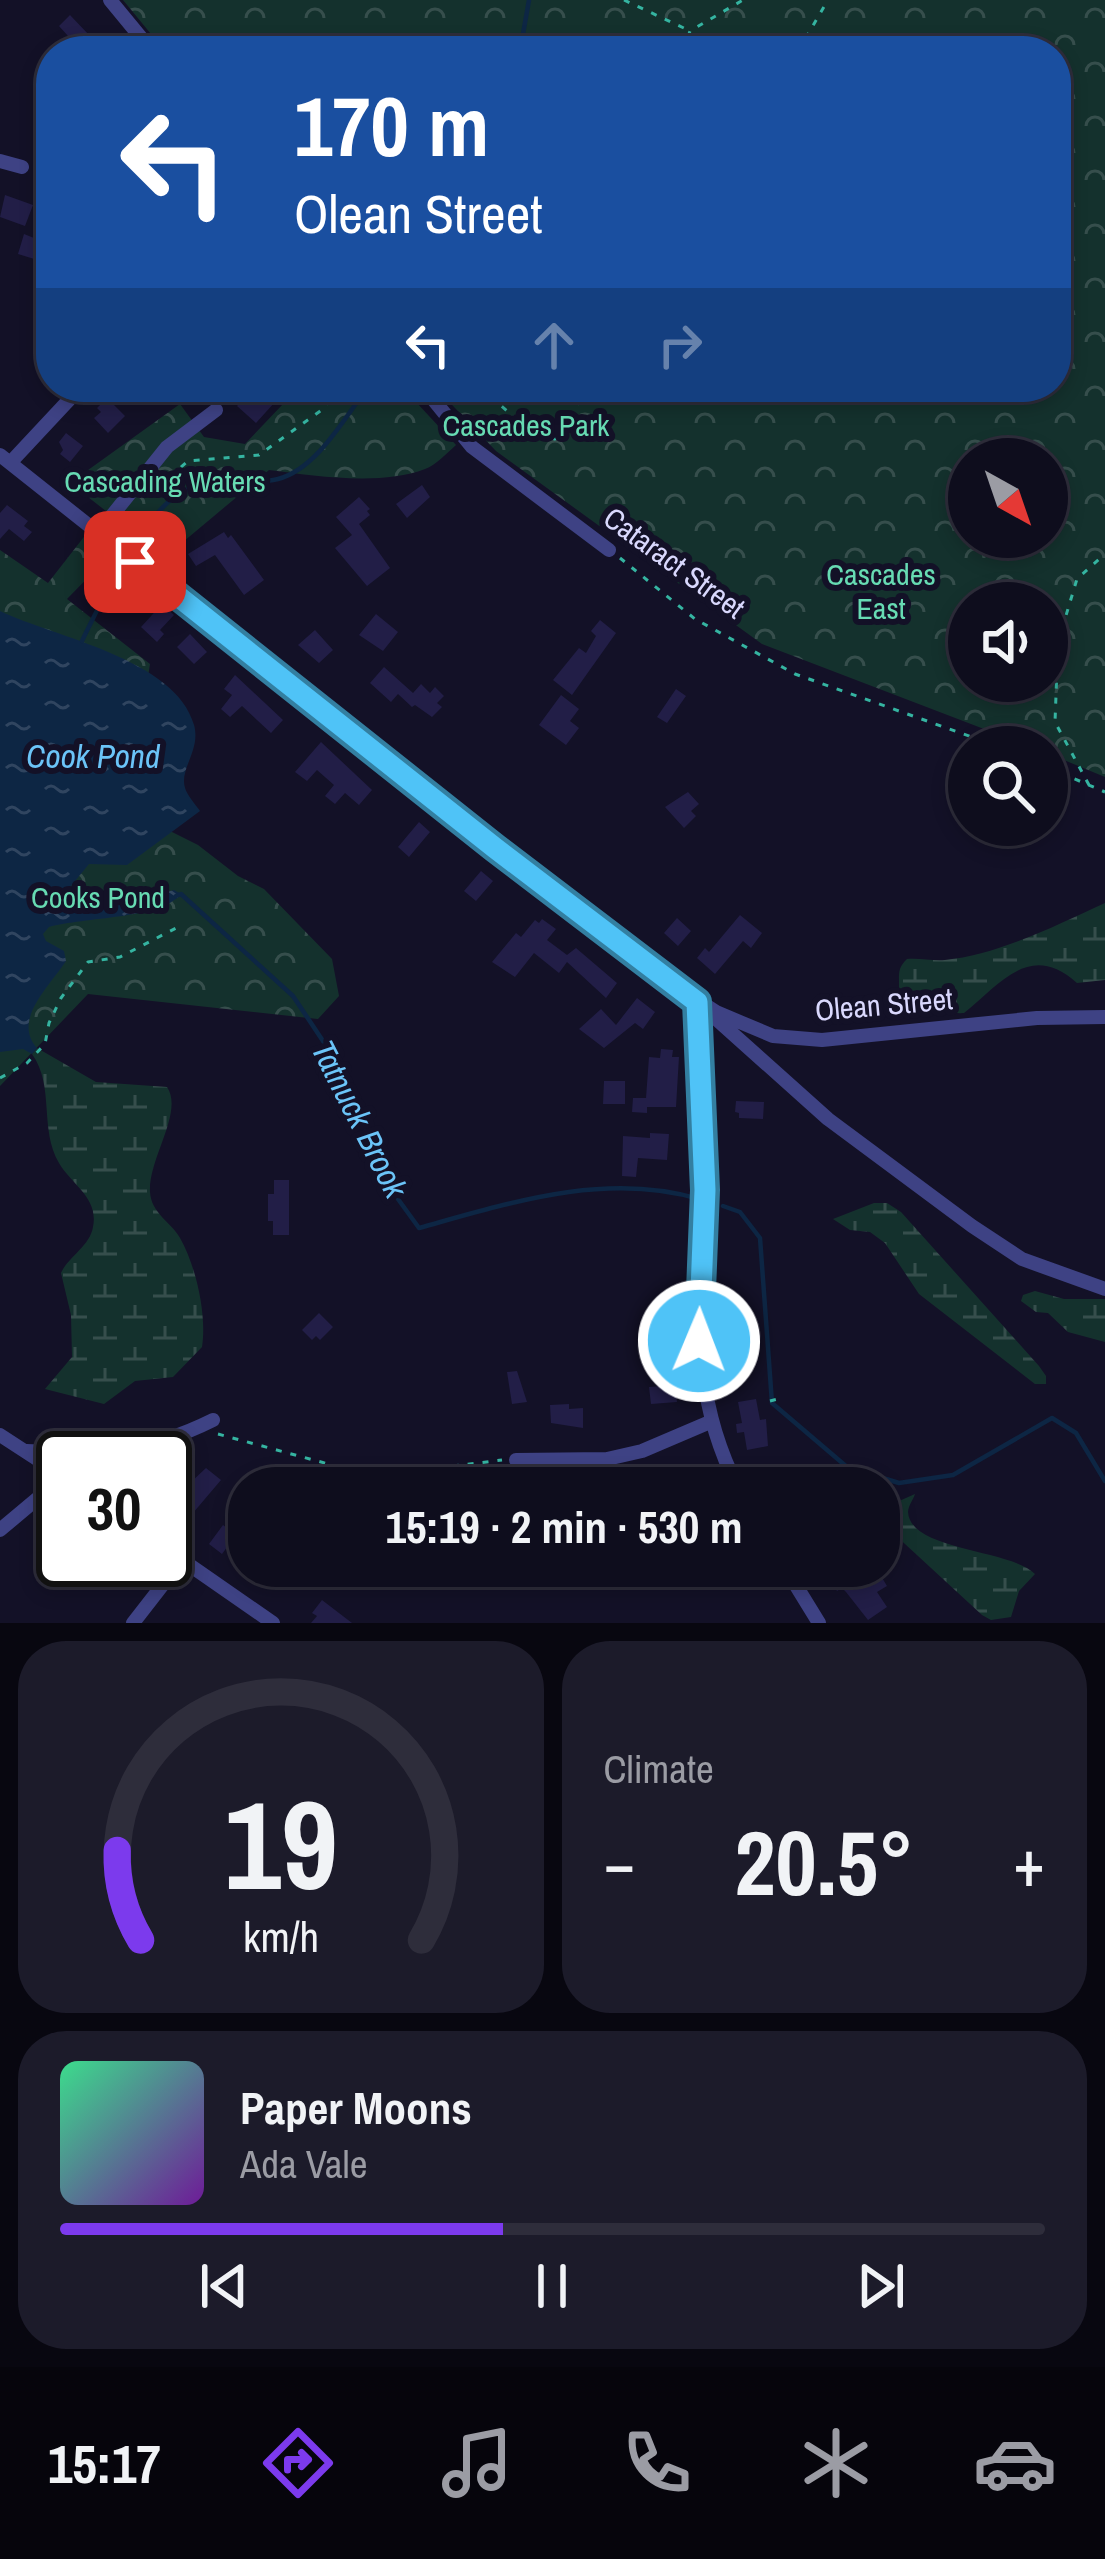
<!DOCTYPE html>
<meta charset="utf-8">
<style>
body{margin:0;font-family:"Archivo Narrow",sans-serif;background:#1c1b2a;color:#f1f3f6;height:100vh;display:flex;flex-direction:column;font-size:45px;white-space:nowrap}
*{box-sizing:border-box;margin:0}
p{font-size:39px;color:#9b9ca4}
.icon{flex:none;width:66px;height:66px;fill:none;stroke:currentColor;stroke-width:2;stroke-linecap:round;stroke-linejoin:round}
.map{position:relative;height:1623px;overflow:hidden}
.panel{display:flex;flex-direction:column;gap:18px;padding:18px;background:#080710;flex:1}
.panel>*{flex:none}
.hud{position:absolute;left:36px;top:36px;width:1035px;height:366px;border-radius:48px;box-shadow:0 6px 18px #0003,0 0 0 3px #2e2d3b;background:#1a4fa0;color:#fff;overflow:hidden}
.needle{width:78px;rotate:140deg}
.tools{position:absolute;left:948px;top:438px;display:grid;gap:24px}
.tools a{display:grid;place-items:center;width:120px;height:120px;border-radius:50%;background:#0e0d1d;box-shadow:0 6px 18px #0003,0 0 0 3px #2e2d3b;font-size:60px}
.speed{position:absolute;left:36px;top:1431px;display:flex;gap:24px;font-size:60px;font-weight:700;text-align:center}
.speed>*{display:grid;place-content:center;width:156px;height:156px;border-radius:50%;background:#0e0d1d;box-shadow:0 6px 18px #0003,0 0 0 3px #2e2d3b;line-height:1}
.speed .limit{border:6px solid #111;border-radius:18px;background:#fff;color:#111}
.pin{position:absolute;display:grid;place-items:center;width:102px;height:102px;color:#fff;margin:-51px;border-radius:24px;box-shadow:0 6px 18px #0006}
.me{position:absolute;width:132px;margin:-66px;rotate:1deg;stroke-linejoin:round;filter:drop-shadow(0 0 9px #0008)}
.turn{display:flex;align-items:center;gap:42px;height:252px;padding:0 60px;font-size:54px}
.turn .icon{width:156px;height:156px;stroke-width:2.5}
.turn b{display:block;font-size:84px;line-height:102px}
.lanes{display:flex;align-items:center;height:114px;padding:0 60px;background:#0003;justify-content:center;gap:60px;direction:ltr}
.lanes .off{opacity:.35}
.big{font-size:90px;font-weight:700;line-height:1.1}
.panel .widget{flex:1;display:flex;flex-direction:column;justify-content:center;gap:18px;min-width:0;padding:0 42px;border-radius:48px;background:#1c1b2a}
.panel .dial{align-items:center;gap:0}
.dial svg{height:312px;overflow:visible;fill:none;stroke:#2e2d3b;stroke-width:7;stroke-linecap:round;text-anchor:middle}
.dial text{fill:#f1f3f6;stroke:none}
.song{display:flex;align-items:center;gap:36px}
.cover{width:144px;height:144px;border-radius:18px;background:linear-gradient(135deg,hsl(150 70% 55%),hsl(280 70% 35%))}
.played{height:12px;border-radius:6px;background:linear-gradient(90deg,#7c3aed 45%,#2e2d3b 45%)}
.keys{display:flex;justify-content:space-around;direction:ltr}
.heat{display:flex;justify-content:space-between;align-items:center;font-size:66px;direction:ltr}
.panel .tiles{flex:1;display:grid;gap:18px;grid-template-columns:1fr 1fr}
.widget:last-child{grid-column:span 2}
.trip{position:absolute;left:228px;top:1467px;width:672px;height:120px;border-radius:48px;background:#0e0d1d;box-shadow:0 6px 18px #0003,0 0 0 3px #2e2d3b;font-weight:700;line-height:120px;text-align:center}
.dock{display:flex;height:192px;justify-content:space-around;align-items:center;background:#06050c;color:#9b9ca4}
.dock .icon{width:84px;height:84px}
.dock .current{color:#7c3aed}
.dock b{font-size:54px;color:#f1f3f6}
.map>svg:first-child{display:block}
.wetland{fill:url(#wetland-marsh)}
.park{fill:url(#park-crowns);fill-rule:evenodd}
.water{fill:url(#water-ripples)}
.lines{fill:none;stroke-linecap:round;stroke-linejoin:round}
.stream{stroke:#0d2644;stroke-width:4.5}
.building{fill:#221e47}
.path{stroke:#35b4a1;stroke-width:3;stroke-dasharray:6 9;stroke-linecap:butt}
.minor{stroke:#3e4284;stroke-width:14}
.route-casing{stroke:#337fa1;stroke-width:30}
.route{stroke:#4fc3f7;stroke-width:21}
.labels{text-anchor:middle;stroke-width:12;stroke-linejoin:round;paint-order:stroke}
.park-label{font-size:30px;fill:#67dbb3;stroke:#131127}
.street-label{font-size:30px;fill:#d9d8fd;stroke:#131127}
.water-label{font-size:33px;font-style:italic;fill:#6bc4f8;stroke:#131127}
</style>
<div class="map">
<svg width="1105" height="1623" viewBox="0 0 1105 1623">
<defs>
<pattern id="wetland-marsh" width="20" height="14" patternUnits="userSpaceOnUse" patternTransform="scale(3)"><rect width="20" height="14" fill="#14312d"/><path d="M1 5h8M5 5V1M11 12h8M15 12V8" fill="none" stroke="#364e4c"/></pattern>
<pattern id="park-crowns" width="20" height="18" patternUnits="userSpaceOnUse" patternTransform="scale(3)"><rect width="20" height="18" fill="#14312d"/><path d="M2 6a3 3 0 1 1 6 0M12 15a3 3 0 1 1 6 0" fill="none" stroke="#364e4c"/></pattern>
<pattern id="water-ripples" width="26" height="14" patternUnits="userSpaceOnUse" patternTransform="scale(3)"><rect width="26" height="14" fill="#0d2644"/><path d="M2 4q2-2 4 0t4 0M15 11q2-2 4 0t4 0" fill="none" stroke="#304560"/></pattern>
</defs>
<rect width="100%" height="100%" fill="#131127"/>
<path class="wetland" d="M1105 903V980L1077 983C1030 941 1001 983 964 1013 953 1014 946 1010 935 1011 907 1013 899 1020 899 985 899 972 898 968 907 959 920 958 932 961 945 960 998 955 1057 925 1105 903Z
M37 1048 96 1082 167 1087C184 1112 148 1159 150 1192 151 1213 171 1222 180 1238 196 1266 207 1315 202 1347L173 1377 135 1381 104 1404 45 1389 72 1357 71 1315 61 1273C69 1256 90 1246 93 1227 99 1198 72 1185 59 1163 39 1129 55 1086 32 1054Z
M874 1203H887L901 1212 1039 1366 1046 1376V1384H1035L919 1294 885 1243 870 1232 850 1230 833 1219Z
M1035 1291 1064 1299H1105V1342L1068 1332 1048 1313 1036 1312 1021 1301 1023 1295Z
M915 1494C913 1500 908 1506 908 1512 910 1551 1011 1549 1035 1574L1019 1591 1011 1617 991 1620 982 1615 879 1520V1510Z"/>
<path class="park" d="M123 0H1105V777L1047 753V747H1031L762 644 496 451 435 387H1056V51H165ZM1047 459V537H969V459ZM1047 603V681H969V603Z
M281 387H402L456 445C447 453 436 465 425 469 381 486 315 476 269 470L165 557 70 483 180 404 204 437 245 444 283 404Z
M87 533 113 552 67 599 150 664 138 740 164 828 198 845 238 876 264 889 332 959 339 996 318 1019 88 994 0 1086V550L48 583Z"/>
<path class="water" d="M0 611C54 637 176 659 194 725 201 750 179 769 185 788 187 795 195 804 200 811L127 865 89 864 66 892C86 908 150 897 174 890L181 894C161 919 84 917 49 927L43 934 46 941 64 951 66 961C49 987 12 1020 37 1048L32 1054 23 1049 0 1052Z"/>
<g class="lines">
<path class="stream" d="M520 51 529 0
M82 641C102 600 144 509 186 490 215 477 249 486 278 479 317 469 345 417 368 387
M176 896 181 894 293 996 345 1074 390 1188 419 1228C509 1203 606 1171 699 1199
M723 1206 740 1212 760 1238 772 1403 847 1467 899 1483 953 1475 1052 1418 1076 1433 1105 1481"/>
</g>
<path class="building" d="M70 15 90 36 78 47 59 26Z
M5 195 33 205 25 226 0 217Z
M24 234 49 244 44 262 18 254Z
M247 395 258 405 267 395 275 402 256 423 237 406Z
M107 398 125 416 108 433 94 418 101 412 97 408Z
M66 433 83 446 70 462 60 454 63 450 59 442Z
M422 485 430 497 407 518 396 504Z
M359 497 370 509 367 511 370 515 359 524 390 568 367 586 335 548 352 535 336 517Z
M7 505 28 521 24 526 32 532 24 541 9 529 0 539V513Z
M224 532 228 538 231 535 264 580 244 595 215 555 196 566 188 554Z
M162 604 174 615 160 630 164 634 157 642 141 627Z
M376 614 398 632 383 651 359 635Z
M600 620 616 633 572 695 553 680 579 648 586 653 596 636 591 631Z
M315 630 333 650 319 663 298 645Z
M190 634 207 652 194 664 177 647Z
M384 667 413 693 421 684 430 693 435 687 444 696 437 703 442 707 432 717 415 705 412 707 398 694 391 702 370 683Z
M235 675 283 720 271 733 242 706 230 717 221 709 232 695 224 689Z
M676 689 686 696 667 723 657 717Z
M561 695 579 709 570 721 579 728 566 745 539 725Z
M321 742 372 790 359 805 345 793 335 804 325 796 334 785 317 770 307 781 295 772Z
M688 792 699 804 691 811 696 816 684 828 665 807Z
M419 822 430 832 409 857 398 847Z
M481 871 493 881 476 901 464 891Z
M740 915 762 933 751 948 743 941 715 974 697 958 705 948 709 952Z
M677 918 691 931 678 946 664 933Z
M542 919 556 929 547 940 567 955 576 948 617 983 606 998 567 962 559 973 534 953 515 977 492 962 516 933 521 937 535 920 539 923Z
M637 998 655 1012 643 1029 635 1023 604 1048 579 1029 601 1009 616 1025Z
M661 1049 673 1050 672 1057H679L676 1107H647V1113L632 1112 633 1098H646L649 1057 660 1058Z
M604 1081H625V1104H603Z
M736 1101 764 1102 763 1119 739 1118V1113L735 1112Z
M650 1133 669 1134 667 1160 638 1158 636 1177 622 1176 623 1136 650 1138Z
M274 1180H289V1235H273V1221H268V1194H274Z
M319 1313 333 1327 320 1340 316 1336 312 1340 302 1330Z
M656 1337 661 1339 662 1353 643 1354 642 1338Z
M517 1371 527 1402 512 1404 507 1372Z
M675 1385 677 1402 651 1404 649 1387Z
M756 1399 760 1420 766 1419 768 1446 747 1450 744 1432 737 1433 736 1424 742 1423 738 1402Z
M569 1404V1409L583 1408V1428L551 1423 550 1405Z
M781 1465 789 1482 777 1488H749L765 1480 763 1474Z
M206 1468 221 1480 193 1513 175 1497Z
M223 1525 236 1535 222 1554 209 1544Z
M258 1566H271L286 1578 277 1588 273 1584 270 1588 252 1573Z
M847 1566H875L887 1586 877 1592 887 1607 868 1620 846 1592 842 1588 837 1591 830 1579 832 1574Z
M322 1600 352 1623H311L317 1616 312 1613Z"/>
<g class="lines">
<path class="path" d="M624 0 688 30
M683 51 690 31 743 0
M798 51 828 0
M479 387 533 433 555 439 589 387
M146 491 151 493 188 461 259 455 323 409 339 387
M620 558 695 619 795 674 1000 747
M1047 767 1105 792
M1089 785 1055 722 1058 642 1077 579 1105 554
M0 1078 27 1063 45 1044 49 1023 61 998 88 962 120 957 178 927
M770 1401 782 1398
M218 1434 354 1471H413L502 1460"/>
<path class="minor" d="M110 0 152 51
M0 161 22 167
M423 387 472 447 609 550
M0 455 495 848 665 979 716 1012 773 1036 822 1040 1037 1018 1105 1017
M10 463 81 387
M98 533 167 447 216 410
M697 1002C699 1064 704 1126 705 1188 706 1302 683 1379 738 1488
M714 1017 828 1119 972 1226 1022 1259 1105 1289
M0 1435 63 1476
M27 1451C99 1454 147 1453 213 1420
M516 1460 607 1459 642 1451 710 1422
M0 1530 63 1477
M165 1548 273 1623
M784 1566 819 1623
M133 1623 182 1560"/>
</g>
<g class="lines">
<defs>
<path id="route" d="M135 562 495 848 697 1002 705 1190 699 1341"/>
</defs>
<use href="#route" class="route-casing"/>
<use href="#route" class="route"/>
</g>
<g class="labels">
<g class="park-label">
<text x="526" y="436">Cascades Park</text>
<text x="165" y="492">Cascading Waters</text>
<text x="881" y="585">Cascades<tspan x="881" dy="34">East</tspan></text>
<text x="98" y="908">Cooks Pond</text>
</g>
<g class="street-label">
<text transform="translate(674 563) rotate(36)" y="10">Cataract Street</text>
<text transform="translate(884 1005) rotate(-5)" y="10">Olean Street</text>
</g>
<g class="water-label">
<text x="93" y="768">Cook Pond</text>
<text transform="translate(360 1119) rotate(63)" y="12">Tatnuck Brook</text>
</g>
</g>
</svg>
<div class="tools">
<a><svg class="needle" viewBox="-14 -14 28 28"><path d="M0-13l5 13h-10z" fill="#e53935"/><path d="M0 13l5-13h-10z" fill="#9b9ca4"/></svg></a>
<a><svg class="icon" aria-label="sound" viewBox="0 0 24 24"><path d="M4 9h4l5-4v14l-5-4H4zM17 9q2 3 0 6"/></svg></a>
<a><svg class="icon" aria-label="search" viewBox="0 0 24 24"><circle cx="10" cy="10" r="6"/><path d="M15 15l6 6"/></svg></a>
</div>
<div class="speed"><div class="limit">30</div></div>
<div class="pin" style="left:135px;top:562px;background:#d93025"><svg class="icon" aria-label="arrive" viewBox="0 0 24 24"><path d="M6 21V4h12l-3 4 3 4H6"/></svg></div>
<svg class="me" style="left:699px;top:1341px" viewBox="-20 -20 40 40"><circle r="17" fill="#4fc3f7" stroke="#fff" stroke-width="3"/><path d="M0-11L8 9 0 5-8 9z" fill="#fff"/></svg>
<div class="trip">15:19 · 2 min · 530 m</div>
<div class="hud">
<div class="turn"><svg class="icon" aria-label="left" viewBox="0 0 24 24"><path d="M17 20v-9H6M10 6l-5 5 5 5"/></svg><div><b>170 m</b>Olean Street</div></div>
<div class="lanes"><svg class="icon" aria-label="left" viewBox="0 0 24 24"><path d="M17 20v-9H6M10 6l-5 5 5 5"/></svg><svg class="icon off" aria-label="ahead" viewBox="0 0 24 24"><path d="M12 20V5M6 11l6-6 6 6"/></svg><svg class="icon off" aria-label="right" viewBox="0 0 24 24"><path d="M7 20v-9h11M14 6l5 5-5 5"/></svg></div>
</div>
</div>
<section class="panel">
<div class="tiles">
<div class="widget dial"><svg viewBox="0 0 100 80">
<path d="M14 69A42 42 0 1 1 86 69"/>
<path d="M14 69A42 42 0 0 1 8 46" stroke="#7c3aed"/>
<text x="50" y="56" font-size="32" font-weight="700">19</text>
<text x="50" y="72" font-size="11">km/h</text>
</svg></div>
<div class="widget"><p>Climate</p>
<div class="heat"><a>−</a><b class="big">20.5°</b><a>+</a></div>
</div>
<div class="widget">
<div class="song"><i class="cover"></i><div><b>Paper Moons</b><p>Ada Vale</p></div></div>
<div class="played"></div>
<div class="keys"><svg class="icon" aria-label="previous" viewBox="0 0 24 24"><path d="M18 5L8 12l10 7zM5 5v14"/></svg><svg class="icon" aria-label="pause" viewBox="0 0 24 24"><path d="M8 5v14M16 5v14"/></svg><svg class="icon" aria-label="next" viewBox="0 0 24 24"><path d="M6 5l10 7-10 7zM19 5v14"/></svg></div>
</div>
</div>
</section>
<nav class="dock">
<b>15:17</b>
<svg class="icon current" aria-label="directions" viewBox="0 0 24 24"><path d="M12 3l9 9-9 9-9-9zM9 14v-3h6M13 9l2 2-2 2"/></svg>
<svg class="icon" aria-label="music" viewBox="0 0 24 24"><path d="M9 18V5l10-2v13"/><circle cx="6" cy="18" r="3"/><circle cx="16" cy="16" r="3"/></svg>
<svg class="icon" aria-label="phone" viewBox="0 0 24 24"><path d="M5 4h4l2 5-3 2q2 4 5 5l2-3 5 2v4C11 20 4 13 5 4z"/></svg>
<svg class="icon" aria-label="climate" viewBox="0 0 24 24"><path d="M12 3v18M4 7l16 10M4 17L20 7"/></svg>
<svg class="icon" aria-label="car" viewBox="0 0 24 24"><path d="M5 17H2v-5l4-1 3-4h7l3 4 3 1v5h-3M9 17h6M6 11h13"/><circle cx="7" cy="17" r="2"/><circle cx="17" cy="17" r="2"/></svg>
</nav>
